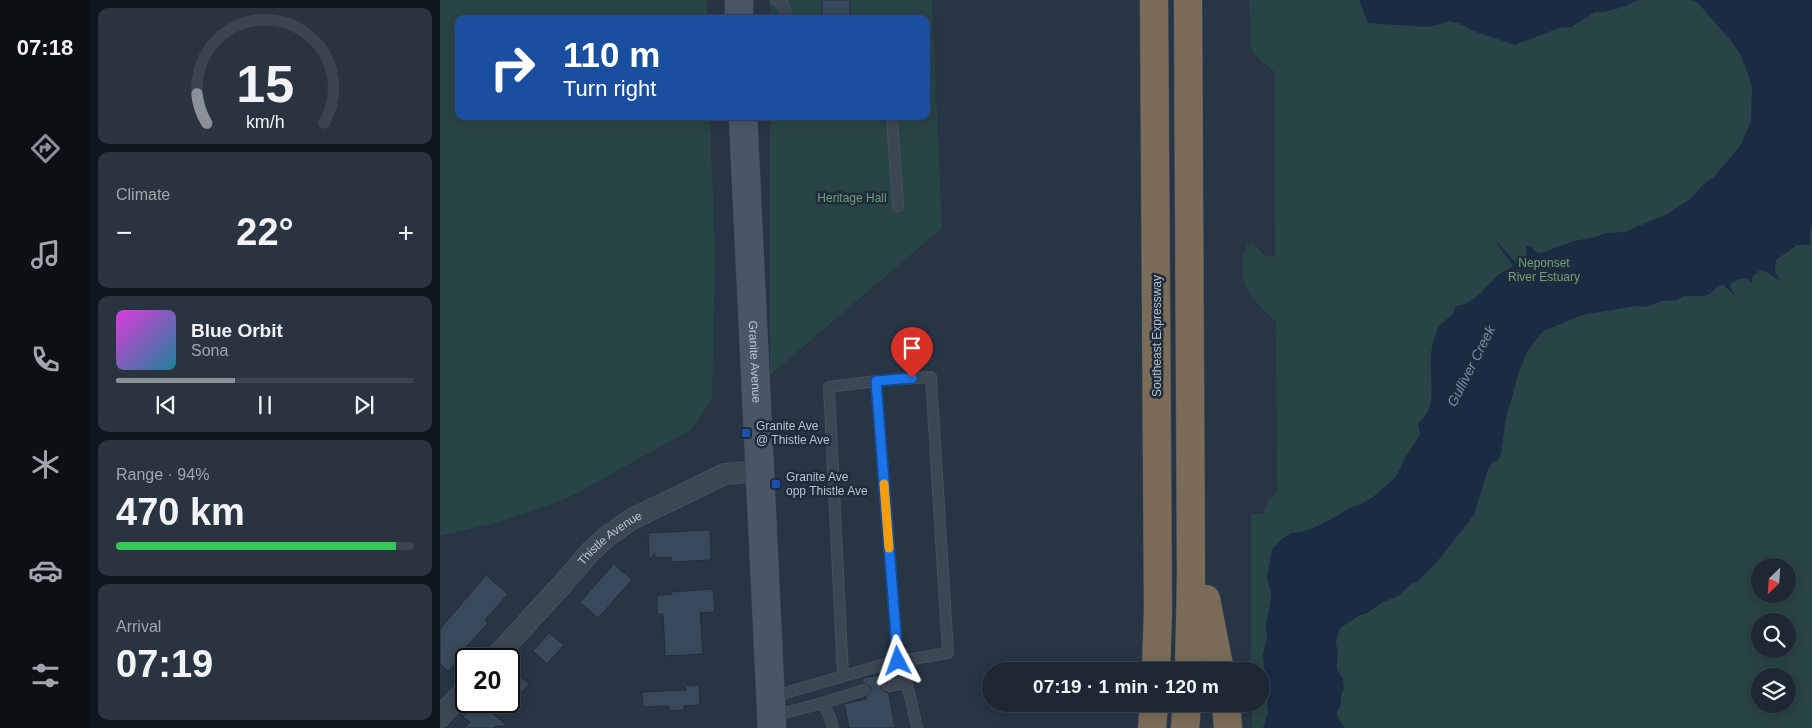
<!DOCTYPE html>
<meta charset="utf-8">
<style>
body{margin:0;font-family:Arial,sans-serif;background:#2a3440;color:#f1f3f6;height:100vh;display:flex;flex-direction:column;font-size:19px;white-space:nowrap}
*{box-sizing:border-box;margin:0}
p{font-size:16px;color:#a0a6ac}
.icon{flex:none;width:28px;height:28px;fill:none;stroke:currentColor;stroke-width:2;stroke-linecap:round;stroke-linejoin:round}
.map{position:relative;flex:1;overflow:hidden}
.sheet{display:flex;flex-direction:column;gap:8px;padding:8px;background:#10161d;width:350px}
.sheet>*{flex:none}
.top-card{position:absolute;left:15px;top:15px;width:475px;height:105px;border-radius:10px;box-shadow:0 2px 12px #0003,0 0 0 1px #3b444f;background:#1a4fa0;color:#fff;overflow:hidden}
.needle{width:32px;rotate:205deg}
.buttons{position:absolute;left:1311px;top:558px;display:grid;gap:10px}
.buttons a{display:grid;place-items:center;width:45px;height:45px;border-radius:50%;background:#1d2834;box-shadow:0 2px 12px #0003,0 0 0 1px #3b444f;font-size:25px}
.speed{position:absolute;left:15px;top:648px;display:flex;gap:10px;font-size:25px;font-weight:700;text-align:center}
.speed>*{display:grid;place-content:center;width:65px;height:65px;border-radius:50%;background:#1d2834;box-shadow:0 2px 12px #0003,0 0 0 1px #3b444f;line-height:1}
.speed .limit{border:2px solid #111;border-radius:8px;background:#fff;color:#111}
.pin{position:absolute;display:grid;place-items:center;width:42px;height:42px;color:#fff;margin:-51px -21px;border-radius:50% 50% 50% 0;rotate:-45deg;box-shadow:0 0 5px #0007}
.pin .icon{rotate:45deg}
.me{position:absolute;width:55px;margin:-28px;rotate:356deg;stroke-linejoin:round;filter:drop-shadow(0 0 4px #0008)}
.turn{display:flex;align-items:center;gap:18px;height:105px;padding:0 25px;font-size:22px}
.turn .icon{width:65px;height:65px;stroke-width:2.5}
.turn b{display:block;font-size:35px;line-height:42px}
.big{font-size:38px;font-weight:800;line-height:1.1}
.sheet .widget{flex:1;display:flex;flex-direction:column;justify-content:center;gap:8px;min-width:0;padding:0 18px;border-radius:10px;background:#2a3440}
.sheet .dial{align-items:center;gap:0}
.dial svg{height:130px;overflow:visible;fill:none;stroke:#3b444f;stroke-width:7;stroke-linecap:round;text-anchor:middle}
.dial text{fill:#f1f3f6;stroke:none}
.song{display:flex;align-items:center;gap:15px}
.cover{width:60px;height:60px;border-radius:8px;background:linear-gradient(135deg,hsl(300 70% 55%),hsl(190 70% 35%))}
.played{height:5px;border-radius:2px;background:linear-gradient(90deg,#8c9099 40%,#3b444f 40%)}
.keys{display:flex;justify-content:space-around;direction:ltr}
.heat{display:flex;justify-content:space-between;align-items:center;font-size:28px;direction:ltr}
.charge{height:8px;border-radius:4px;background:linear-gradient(90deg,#34c759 94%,#3b444f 0)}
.trip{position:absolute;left:542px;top:662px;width:288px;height:50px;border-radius:25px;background:#1d2834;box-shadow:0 2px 12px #0003,0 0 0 1px #3b444f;font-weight:800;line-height:50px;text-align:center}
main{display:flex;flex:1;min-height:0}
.tabs{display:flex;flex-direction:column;width:90px;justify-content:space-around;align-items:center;background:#0c1015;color:#a0a6ac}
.tabs .icon{width:35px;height:35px}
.tabs .active{color:#8c9099}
.tabs b{font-size:22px;color:#f1f3f6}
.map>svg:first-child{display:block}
.green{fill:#294446;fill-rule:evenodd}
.water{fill:#192c44}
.building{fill:#39495b;stroke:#222e3c}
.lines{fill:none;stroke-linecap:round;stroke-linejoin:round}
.lane-casing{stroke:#45505e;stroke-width:12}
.street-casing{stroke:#45505e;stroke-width:22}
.secondary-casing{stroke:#45505e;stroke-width:29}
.highway-casing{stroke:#46525f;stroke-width:29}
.lane{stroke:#3c4754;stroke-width:10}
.street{stroke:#3c4754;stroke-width:20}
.secondary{stroke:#495667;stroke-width:28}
.highway{stroke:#7a6c58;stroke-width:28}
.route-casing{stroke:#114b97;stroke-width:12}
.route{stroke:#1a73e8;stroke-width:9}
.slow{stroke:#f59e0b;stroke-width:9}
.transit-dot{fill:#1a4fb4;stroke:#202c3a;stroke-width:2}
.labels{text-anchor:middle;stroke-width:5;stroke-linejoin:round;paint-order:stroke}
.park-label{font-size:12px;fill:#709f79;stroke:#202c3a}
.street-label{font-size:12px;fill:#b9c2ce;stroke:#202c3a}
.poi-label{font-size:12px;fill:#b9c2ce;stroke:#202c3a;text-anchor:start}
.water-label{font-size:14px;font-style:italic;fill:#728ead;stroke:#202c3a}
</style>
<main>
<nav class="tabs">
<b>07:18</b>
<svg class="icon active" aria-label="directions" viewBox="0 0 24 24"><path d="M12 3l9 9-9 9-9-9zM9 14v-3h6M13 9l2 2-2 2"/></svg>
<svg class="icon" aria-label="music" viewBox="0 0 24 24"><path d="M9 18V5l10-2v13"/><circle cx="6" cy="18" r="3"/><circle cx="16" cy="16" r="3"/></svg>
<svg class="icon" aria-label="phone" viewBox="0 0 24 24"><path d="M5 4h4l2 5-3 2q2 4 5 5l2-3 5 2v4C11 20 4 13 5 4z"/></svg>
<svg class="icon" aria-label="climate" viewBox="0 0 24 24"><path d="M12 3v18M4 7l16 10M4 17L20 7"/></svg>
<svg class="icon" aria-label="car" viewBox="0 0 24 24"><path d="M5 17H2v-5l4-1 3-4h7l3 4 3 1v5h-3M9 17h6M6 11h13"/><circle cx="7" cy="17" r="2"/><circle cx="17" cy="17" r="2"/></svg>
<svg class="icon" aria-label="filters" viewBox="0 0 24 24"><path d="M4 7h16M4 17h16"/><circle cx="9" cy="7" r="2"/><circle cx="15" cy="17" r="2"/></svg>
</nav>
<section class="sheet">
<div class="widget dial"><svg viewBox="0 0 100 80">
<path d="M14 69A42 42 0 1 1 86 69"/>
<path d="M14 69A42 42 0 0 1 8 51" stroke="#8c9099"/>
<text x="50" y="56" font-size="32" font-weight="700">15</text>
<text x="50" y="72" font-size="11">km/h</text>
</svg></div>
<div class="widget"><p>Climate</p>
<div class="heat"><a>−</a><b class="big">22°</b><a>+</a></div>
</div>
<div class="widget">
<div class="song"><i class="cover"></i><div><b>Blue Orbit</b><p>Sona</p></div></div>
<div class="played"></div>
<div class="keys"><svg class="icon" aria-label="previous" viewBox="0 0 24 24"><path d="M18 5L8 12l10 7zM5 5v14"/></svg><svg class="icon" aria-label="pause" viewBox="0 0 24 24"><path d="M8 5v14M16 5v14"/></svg><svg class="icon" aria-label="next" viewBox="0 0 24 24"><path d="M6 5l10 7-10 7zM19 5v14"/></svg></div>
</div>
<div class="widget"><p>Range · 94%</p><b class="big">470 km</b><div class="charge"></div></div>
<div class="widget"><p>Arrival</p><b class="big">07:19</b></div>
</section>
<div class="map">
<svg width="1372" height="728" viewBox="0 0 1372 728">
<rect width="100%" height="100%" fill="#273545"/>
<path class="green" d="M0 0H267V19H19V116H270L275 259 272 399 252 429 137 493 113 504 59 522 0 536Z
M330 0H492L502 228 330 375V116H486V19H330Z
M809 0H1372V728H812V704H821V671H811V514H824C825 506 829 497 837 493L836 322C828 314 818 306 811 296 802 283 798 258 808 244L813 243 824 255 832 257 835 255 834 71 819 60 811 49ZM1320 566H1348V594H1320ZM1320 621H1348V649H1320ZM1320 676H1348V704H1320Z"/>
<path class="water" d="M919 0H1198L1183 7 1164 12H1155L1131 27 1119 28 1075 45 1036 32 1018 23 1009 21 998 25 986 27 928 23Z
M1252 0H1372V225L1370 231V245H1357L1336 260 1335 272 1339 280 1326 272 1320 270 1312 277V283C1305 276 1299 278 1291 283L1290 287 1296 296 1283 285 1278 286 1270 294 1264 296H1244L1237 300 1222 301 1204 307 1196 306 1142 315 1104 331 1099 336 1088 350 1080 369 1066 418 1061 454 1058 460 1052 463 1048 469 1034 515 996 563 978 581 970 585 958 596 941 603 927 613 920 615 900 628 896 641 898 654 897 663V669L903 680 904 689 901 695V706L897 712V716L905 728H823L828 712 823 655 827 636 826 625 830 604 831 593 827 577 832 549 843 538 851 533 862 532 875 527 895 517 908 509 925 502 933 497 956 477 965 458 980 435 978 423C999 409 989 378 991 357 991 347 995 330 1002 323 1009 317 1014 316 1016 306 1035 304 1043 289 1056 277 1061 272 1067 270 1073 266L1054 239 1074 261 1080 263 1085 262 1087 255 1086 246H1090L1096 252 1101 253 1134 241 1156 237 1165 233 1185 232 1227 214 1249 200 1266 182 1274 177 1300 146 1311 121 1312 89 1309 76 1299 52 1291 41 1258 3Z"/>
<path class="building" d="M382 0H410V19H382Z
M270 530 271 560 231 562V557L215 558V553L209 560 208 533Z
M174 564 192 580 158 618 140 602Z
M46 575 68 594 45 620 48 623 16 658 18 660 8 671 0 664V629Z
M273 589 275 612 260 613 263 654 225 656 223 614H217V595H231V592Z
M109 633 124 645 107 664 93 651Z
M75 672 89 684 69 707V679Z
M445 674 446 679 442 683 441 688 445 692 449 693 455 728H409L404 704 426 699V697L429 694 431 688 428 685 423 683 422 678Z
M259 685 260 705 244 706V710L229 711V706L203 707 202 692 246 690 245 686Z
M37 701H39L67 726H56L54 728H24L30 722 23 717Z"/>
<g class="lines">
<defs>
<path id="lane" d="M336 0 343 4 347 19
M452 116 458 206
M403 676 389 387 436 381
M448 686 467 683
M331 697 449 663 508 653 491 377 436 381 458 661C468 682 472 705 477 728
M383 703 391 720 393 728
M332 716 383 703 424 690"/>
<g id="street">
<path id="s1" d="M54 659 128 578 150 552 169 535 192 519 285 474 319 471"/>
<path d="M0 717 26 689"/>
</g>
<g id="secondary">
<path d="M299 0V19"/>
<path id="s2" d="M303 116 332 728"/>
</g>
<path id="highway" d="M714 0 718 610 716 671
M748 0 751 576 749 671
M766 599 780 671
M786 704 788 728
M712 728 714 704
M745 728 747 704"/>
</defs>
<use href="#lane" class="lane-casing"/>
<use href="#street" class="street-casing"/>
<use href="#secondary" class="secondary-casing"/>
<use href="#highway" class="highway-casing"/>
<use href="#lane" class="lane"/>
<use href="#street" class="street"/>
<use href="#secondary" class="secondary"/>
<use href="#highway" class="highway"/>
</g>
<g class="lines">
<defs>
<path id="route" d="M458 661 436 381 472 378"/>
</defs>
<use href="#route" class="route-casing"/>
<use href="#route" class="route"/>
<path class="slow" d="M444 484 449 548"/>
</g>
<g class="transit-dot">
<rect x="301" y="428" width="10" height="10" rx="2.5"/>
<rect x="331" y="479" width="10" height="10" rx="2.5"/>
</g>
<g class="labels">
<g class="park-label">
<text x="412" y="202">Heritage Hall</text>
<text x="1104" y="267">Neponset<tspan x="1104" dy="14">River Estuary</tspan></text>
</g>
<g class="street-label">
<text transform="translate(717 336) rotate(-90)" y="4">Southeast Expressway</text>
<text dy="4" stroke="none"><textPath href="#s2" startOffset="246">Granite Avenue</textPath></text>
<text dy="4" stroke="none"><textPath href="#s1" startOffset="168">Thistle Avenue</textPath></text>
</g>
<g class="poi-label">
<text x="316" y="430">Granite Ave<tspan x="316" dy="14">@ Thistle Ave</tspan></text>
<text x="346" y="481">Granite Ave<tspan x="346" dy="14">opp Thistle Ave</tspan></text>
</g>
<g class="water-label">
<text transform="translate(1031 366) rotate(-63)" y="5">Gulliver Creek</text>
</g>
</g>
</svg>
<div class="buttons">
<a><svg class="needle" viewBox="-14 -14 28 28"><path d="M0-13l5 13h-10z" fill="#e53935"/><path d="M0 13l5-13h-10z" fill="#a0a6ac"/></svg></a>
<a><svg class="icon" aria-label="search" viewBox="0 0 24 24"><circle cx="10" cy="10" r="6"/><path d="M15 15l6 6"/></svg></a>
<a><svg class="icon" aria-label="layers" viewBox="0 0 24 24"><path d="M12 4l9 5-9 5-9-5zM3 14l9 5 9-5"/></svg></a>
</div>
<div class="speed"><div class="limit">20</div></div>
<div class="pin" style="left:472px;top:378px;background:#d93025"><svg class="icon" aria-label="arrive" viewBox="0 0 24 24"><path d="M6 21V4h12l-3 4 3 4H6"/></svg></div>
<svg class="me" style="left:458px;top:661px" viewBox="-20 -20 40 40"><path d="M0-17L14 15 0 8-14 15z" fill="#1a73e8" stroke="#fff" stroke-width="4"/></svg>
<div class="trip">07:19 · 1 min · 120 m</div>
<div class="top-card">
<div class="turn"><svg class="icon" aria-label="right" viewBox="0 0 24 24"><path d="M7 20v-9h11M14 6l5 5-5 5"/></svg><div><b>110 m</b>Turn right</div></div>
</div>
</div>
</main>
